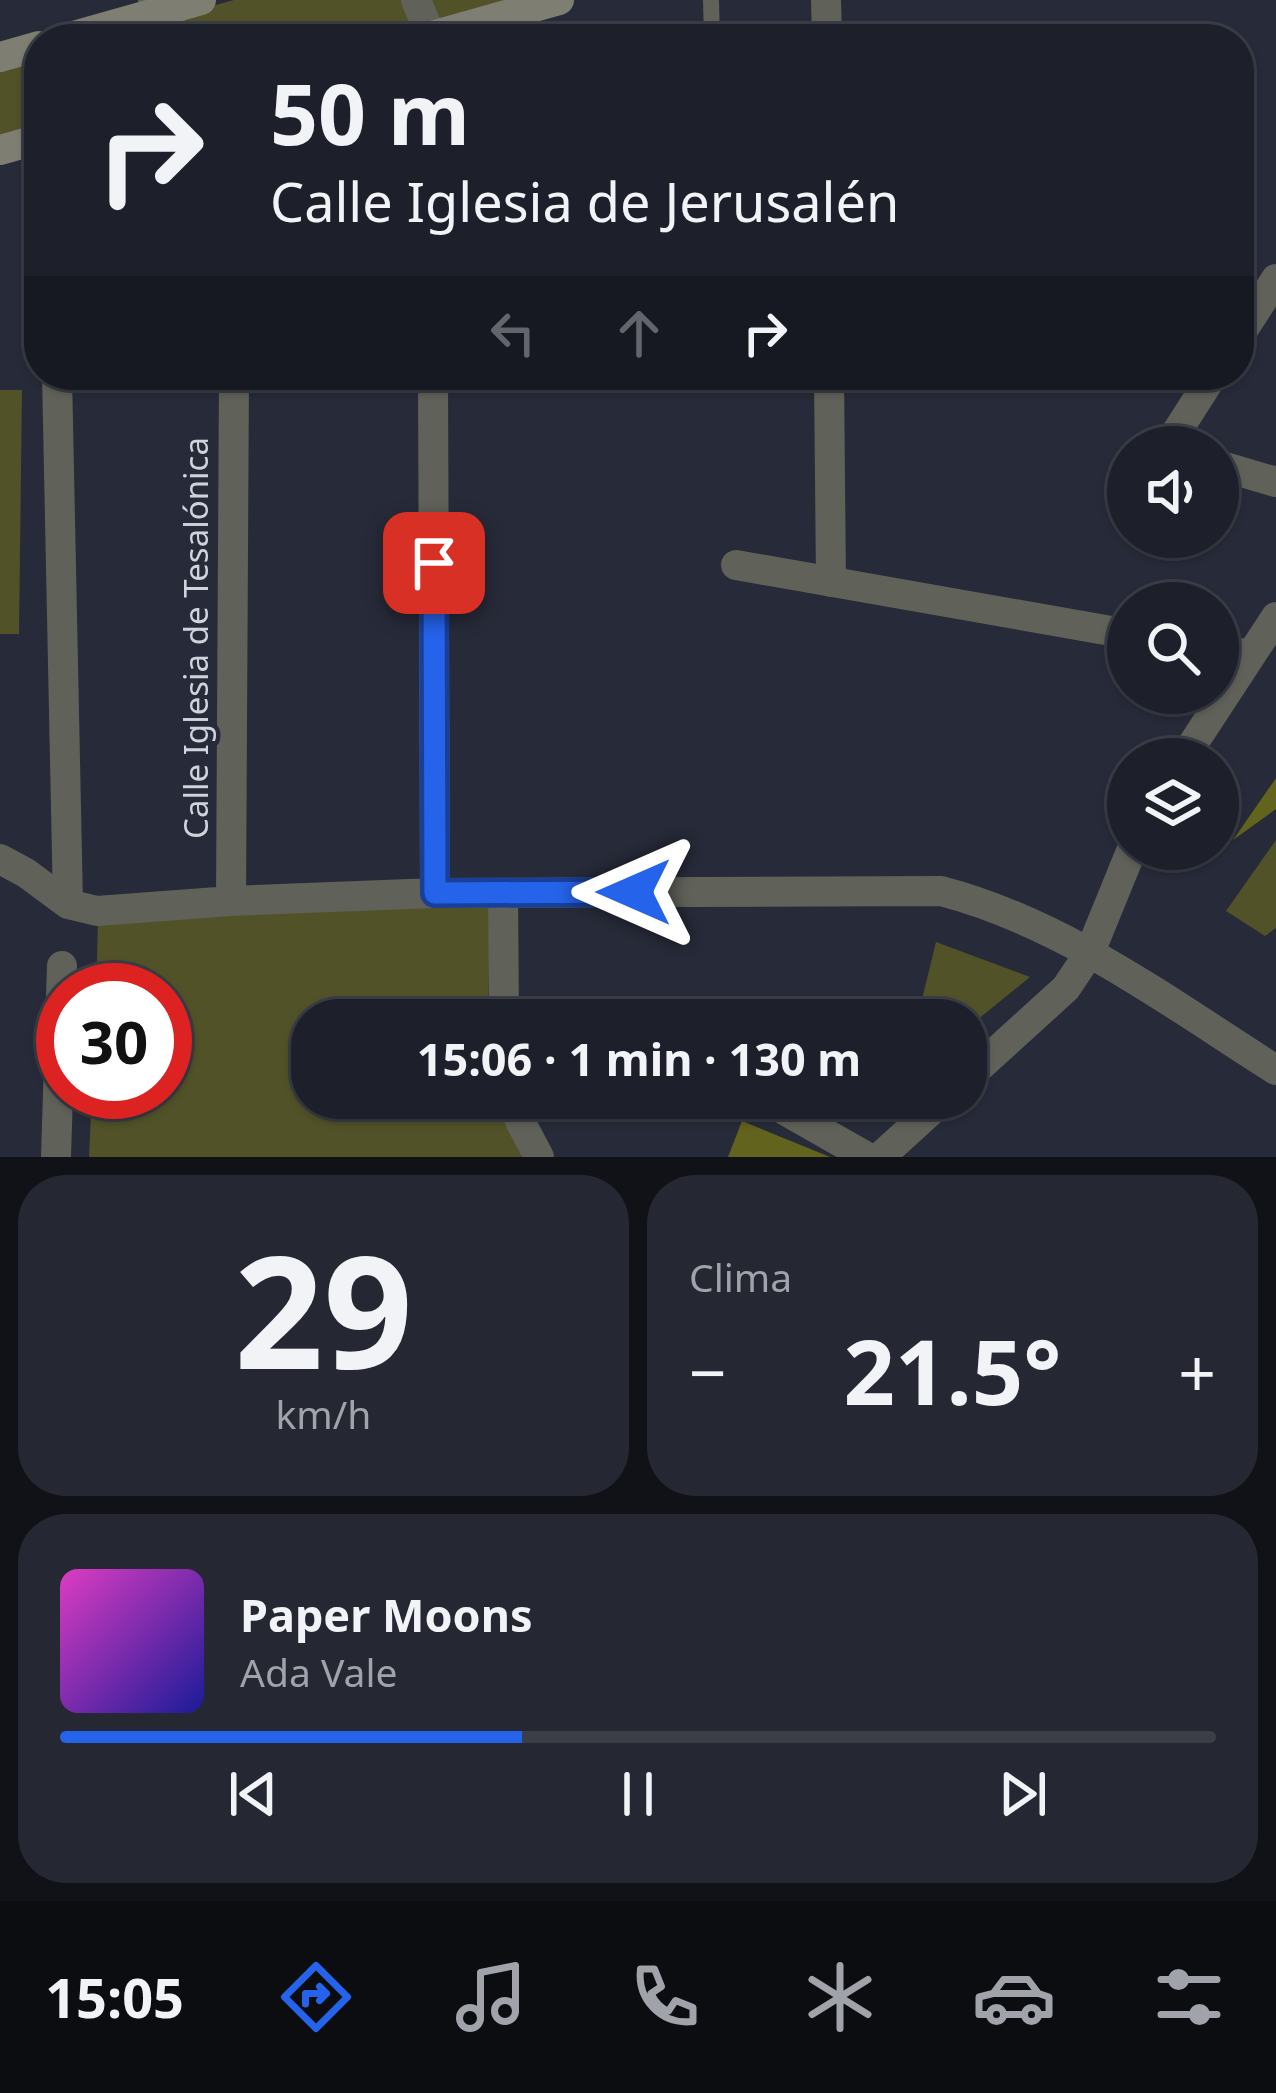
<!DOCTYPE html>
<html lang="es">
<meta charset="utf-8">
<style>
body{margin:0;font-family:"Noto Sans",sans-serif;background:#252833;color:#f1f3f6;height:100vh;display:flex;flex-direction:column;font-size:45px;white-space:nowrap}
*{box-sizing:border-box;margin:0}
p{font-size:39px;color:#a0a3a9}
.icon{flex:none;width:66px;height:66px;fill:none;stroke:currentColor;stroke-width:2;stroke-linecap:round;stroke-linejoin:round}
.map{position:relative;height:1157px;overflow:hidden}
.sheet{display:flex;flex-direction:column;gap:18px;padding:18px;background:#101218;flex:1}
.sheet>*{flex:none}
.hud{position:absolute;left:24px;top:24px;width:1230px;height:366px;border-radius:48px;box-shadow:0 3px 9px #0004,0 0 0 3px #3b3e47;background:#1d202b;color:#f1f3f6;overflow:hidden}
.controls{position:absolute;left:1107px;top:426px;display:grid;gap:24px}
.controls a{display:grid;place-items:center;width:132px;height:132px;border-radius:50%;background:#1d202b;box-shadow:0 3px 9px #0004,0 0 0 3px #3b3e47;font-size:60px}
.speed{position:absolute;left:36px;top:963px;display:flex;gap:24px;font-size:60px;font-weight:700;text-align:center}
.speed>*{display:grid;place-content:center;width:156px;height:156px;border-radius:50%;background:#1d202b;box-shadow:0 3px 9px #0004,0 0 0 3px #3b3e47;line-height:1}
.speed .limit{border:18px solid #d22;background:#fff;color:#111}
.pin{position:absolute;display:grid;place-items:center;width:102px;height:102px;color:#fff;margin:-51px;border-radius:24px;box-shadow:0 6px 18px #0006}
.me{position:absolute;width:132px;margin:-66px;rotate:270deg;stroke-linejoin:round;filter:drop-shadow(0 0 9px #0008)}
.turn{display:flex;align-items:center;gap:42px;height:252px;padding:0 48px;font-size:54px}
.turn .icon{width:156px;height:156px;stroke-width:2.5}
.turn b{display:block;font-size:84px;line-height:102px}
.lanes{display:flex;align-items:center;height:114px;padding:0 48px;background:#0003;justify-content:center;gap:60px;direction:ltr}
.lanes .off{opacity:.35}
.big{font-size:90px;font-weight:700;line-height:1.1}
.sheet .card{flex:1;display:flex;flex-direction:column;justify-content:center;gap:18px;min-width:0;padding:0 42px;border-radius:48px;background:#252833}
.sheet .dial{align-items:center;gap:0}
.dial b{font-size:156px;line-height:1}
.song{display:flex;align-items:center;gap:36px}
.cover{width:144px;height:144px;border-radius:18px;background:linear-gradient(135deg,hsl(310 70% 55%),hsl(240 70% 35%))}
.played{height:12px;border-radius:6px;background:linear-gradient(90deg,#2563eb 40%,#3b3e47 40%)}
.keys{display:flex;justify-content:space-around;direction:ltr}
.heat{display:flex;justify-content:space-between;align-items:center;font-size:66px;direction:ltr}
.sheet .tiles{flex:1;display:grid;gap:18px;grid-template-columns:1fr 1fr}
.card:last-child{grid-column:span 2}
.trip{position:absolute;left:291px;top:999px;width:696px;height:120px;border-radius:48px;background:#1d202b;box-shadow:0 3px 9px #0004,0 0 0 3px #3b3e47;font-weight:700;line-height:120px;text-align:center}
.tab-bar{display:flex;height:192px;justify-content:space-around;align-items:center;background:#0c0d11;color:#a0a3a9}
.tab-bar .icon{width:84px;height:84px}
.tab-bar .current{color:#2563eb}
.tab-bar b{font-size:54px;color:#f1f3f6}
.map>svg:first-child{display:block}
.green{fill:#515228}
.forest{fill:#62631c}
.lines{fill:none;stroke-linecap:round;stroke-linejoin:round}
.service{stroke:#606159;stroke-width:16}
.minor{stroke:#606159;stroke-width:30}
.secondary{stroke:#7e7e72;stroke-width:30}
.route-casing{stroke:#184099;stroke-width:30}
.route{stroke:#2563eb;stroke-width:21}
.labels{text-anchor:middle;stroke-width:9;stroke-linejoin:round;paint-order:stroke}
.street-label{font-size:33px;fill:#cfd3dc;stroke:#272b39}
</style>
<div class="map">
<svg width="1276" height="1157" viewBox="0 0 1276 1157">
<rect width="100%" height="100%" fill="#272b39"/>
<path class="green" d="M234 0H525L387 39H92Z
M39 53V133L0 143V64Z
M0 390H22L19 634H0Z
M1276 840V928L1265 936 1226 911Z
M490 901 488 1020H312V1098H500L522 1157H89L92 1092H165V990H96L98 923Z
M936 942 1030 977 966 1029V1020H917Z"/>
<path class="forest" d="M1276 778V809L1233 840Z
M742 1121 830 1157H728Z"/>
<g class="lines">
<path class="service" d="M711 0 712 39"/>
<path class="minor" d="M153 0 157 13 183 39
M416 0 432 39
M826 0 827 39
M1239 336 1276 279
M57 375 68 904
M433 375 435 893
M829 375 831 582
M1177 447 1176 433 1213 375
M1218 465 1276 482
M736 565 1128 634
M1218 649 1250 655
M1183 759 1276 617
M0 859 26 873 68 904 97 911 231 901 435 893 941 891C1064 923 1170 1003 1276 1070
M503 893 504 1020
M231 901 234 375
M966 1079 1066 988 1090 952 1132 849
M514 1098 520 1121 539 1157
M772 1103 867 1157
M56 1157 62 966
M880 1157 945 1098"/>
<path class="secondary" d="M63 39 201 0
M421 39 559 0
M0 57 39 46
M0 150 39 139"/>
</g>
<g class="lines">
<defs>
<path id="route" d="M434 563 435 893 634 892"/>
</defs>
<use href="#route" class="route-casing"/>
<use href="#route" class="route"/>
</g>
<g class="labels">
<g class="street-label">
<text transform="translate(196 638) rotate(-90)" y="12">Calle Iglesia de Tesalónica</text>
</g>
</g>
</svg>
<div class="controls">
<a><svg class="icon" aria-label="sound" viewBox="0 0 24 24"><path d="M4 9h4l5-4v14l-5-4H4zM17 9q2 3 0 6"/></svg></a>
<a><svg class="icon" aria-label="search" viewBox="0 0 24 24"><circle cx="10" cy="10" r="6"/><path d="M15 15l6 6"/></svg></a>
<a><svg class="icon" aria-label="layers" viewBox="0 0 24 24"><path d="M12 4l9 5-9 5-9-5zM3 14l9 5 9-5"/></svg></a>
</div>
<div class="speed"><div class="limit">30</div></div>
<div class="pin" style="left:434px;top:563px;background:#d93025"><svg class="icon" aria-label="arrive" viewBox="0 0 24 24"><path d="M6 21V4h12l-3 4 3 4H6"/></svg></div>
<svg class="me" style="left:634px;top:892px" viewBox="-20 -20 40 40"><path d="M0-17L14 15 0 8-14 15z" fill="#2563eb" stroke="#fff" stroke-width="4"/></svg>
<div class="trip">15:06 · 1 min · 130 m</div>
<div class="hud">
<div class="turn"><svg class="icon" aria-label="right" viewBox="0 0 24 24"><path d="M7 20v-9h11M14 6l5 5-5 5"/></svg><div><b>50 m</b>Calle Iglesia de Jerusalén</div></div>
<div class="lanes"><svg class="icon off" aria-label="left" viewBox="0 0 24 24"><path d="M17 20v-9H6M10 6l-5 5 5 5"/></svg><svg class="icon off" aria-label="ahead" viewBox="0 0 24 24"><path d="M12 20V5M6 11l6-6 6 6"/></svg><svg class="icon" aria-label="right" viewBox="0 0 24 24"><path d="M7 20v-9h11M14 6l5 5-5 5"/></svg></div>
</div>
</div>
<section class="sheet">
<div class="tiles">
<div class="card dial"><b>29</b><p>km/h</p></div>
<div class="card"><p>Clima</p>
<div class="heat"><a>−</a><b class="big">21.5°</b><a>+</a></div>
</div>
<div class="card">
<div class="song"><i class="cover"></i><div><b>Paper Moons</b><p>Ada Vale</p></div></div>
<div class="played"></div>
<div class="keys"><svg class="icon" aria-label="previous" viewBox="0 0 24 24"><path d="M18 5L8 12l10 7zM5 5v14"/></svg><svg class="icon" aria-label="pause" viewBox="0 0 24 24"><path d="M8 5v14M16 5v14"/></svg><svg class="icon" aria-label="next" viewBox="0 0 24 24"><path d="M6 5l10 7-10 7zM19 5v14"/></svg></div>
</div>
</div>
</section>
<nav class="tab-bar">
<b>15:05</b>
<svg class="icon current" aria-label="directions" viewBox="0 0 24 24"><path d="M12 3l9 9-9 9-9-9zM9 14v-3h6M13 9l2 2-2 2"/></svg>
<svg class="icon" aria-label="music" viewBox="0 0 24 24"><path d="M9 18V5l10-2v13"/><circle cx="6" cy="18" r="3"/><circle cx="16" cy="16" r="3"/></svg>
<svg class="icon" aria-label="phone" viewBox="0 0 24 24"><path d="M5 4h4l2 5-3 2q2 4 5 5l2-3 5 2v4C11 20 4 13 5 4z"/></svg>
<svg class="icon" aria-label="climate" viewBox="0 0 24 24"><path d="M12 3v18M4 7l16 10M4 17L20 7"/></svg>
<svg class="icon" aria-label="car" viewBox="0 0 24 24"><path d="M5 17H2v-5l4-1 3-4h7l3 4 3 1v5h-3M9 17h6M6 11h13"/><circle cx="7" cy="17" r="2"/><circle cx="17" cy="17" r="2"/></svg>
<svg class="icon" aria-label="filters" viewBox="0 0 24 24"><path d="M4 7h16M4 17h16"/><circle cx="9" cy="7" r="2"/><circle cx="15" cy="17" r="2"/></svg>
</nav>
